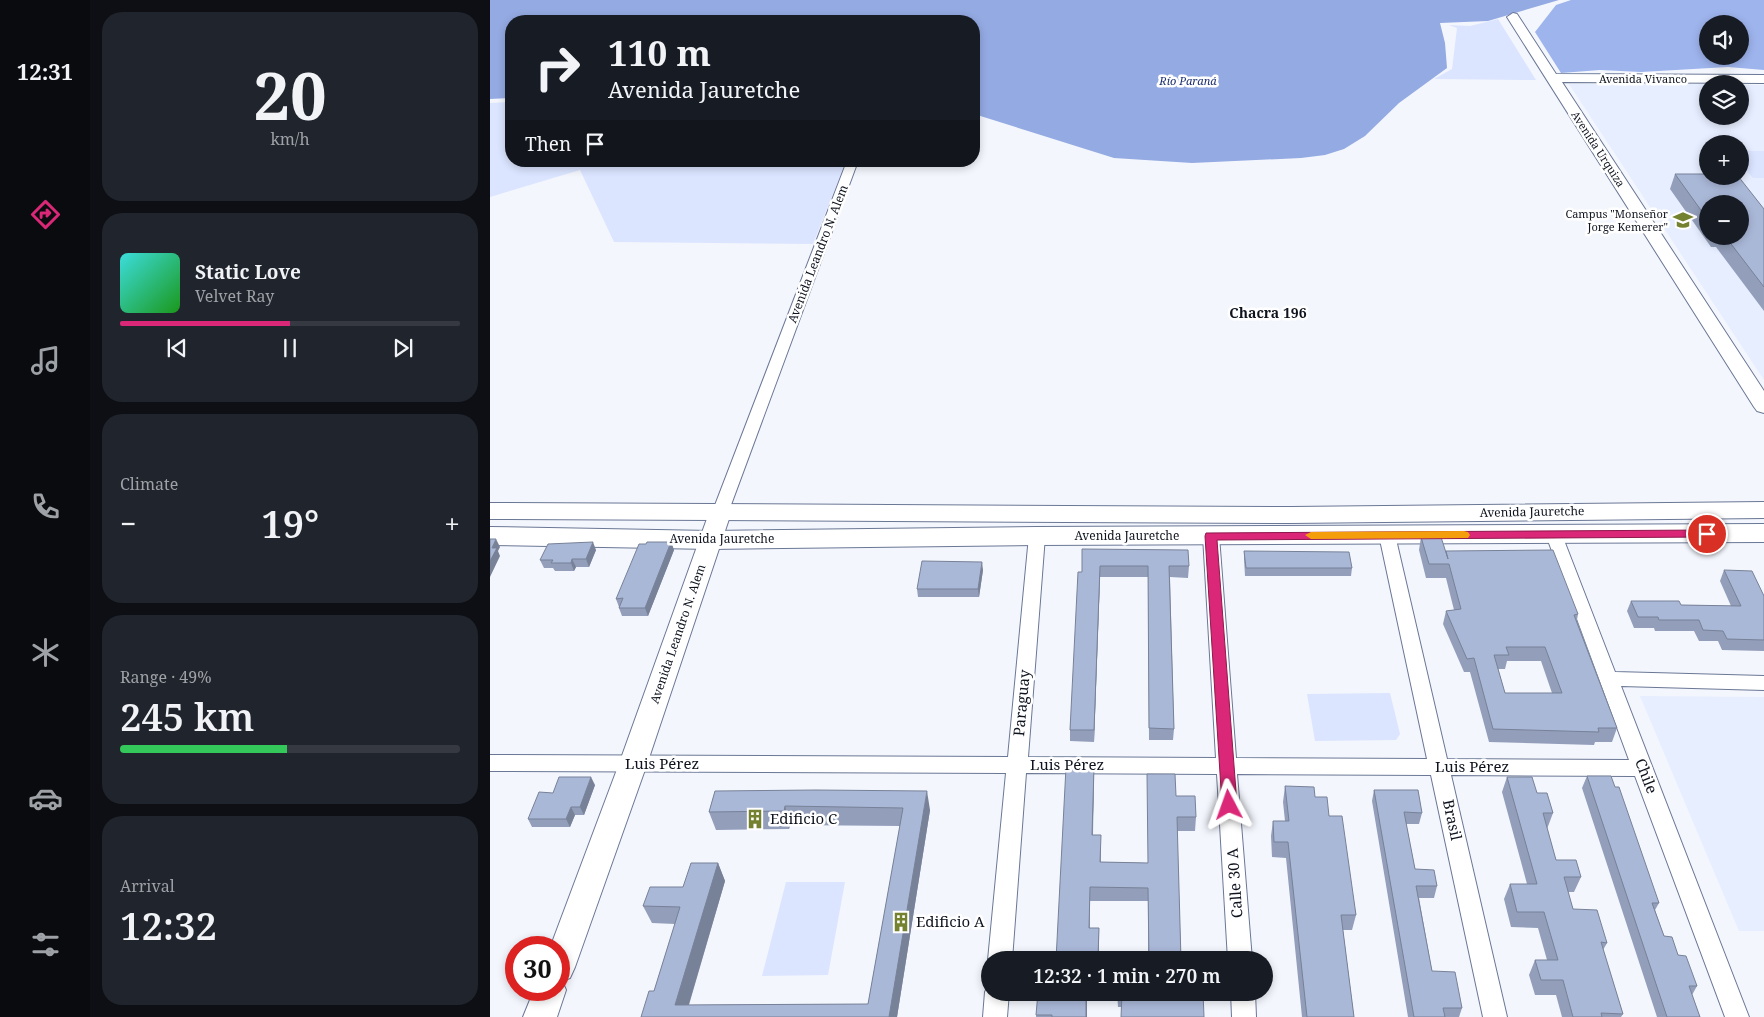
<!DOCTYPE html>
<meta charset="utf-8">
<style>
body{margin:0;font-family:"Noto Serif",serif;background:#20242c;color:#f1f3f6;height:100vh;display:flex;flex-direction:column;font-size:19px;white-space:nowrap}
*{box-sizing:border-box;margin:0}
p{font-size:16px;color:#9ea1a6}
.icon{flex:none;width:28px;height:28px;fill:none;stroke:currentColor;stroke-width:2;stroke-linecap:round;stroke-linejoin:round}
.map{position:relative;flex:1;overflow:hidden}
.panel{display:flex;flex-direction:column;gap:12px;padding:12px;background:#0d0f14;width:400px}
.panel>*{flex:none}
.hud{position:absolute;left:15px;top:15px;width:475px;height:152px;border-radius:20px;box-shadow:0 2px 8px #0003;background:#171b24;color:#f1f3f6;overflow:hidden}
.controls{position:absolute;left:1209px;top:15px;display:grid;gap:10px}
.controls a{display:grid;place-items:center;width:50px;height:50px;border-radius:50%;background:#171b24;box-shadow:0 2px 8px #0003;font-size:25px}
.speed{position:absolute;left:15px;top:936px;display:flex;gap:10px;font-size:25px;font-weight:700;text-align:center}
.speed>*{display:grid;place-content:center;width:65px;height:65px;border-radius:50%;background:#171b24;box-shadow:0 2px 8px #0003;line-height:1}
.speed .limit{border:8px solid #d22;background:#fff;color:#111}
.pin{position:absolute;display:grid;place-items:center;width:42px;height:42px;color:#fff;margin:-21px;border:2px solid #fff;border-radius:50%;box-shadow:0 1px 5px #0007}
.me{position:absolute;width:55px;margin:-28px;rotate:356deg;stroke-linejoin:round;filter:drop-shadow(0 0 4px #0008)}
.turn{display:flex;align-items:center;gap:18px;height:105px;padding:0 20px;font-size:22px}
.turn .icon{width:65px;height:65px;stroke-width:2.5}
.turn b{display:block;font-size:35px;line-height:42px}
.then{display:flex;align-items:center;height:48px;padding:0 20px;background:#0003;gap:10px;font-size:19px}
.big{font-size:38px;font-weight:600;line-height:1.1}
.panel .widget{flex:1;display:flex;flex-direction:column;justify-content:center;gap:8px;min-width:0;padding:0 18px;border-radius:20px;background:#20242c}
.panel .dial{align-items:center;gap:0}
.dial b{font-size:65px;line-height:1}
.song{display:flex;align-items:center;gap:15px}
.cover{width:60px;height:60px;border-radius:8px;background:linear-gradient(135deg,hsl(180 70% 55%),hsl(120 70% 35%))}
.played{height:5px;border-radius:2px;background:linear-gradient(90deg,#db2777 50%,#363941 50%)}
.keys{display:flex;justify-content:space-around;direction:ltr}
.heat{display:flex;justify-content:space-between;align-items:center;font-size:28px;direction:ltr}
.charge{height:8px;border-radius:4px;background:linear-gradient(90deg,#34c759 49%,#363941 0)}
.trip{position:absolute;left:491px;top:951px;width:292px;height:50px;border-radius:25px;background:#171b24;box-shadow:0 2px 8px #0003;font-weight:600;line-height:50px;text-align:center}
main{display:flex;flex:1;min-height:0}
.dock{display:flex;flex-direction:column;width:90px;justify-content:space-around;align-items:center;background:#090b0e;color:#9ea1a6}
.dock .icon{width:35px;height:35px}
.dock .on{color:#db2777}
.dock b{font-size:22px;color:#f1f3f6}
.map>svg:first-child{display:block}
.built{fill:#e7eeff;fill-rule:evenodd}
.green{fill:#dbe5ff}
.forest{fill:#9eb4ed;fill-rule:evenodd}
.water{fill:#94aae2}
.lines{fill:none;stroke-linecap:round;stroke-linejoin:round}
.street-casing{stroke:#6a7795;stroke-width:2}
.secondary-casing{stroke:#6a7795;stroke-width:2}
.primary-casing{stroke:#6a7795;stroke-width:2}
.street{fill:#fff;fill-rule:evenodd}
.secondary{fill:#fff;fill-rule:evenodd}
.primary{fill:#fff;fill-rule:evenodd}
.wall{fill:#929eba;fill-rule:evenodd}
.shaded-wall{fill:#778197}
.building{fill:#aab8d8;stroke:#778197;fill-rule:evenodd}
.route{fill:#db2777;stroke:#8e194d}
.slow{fill:#f59e0b}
.labels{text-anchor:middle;stroke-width:5;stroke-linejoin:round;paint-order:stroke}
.far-street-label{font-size:11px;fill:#0e131e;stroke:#fff}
.far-water-label{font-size:11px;font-style:italic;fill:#1c2e6f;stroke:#fff}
.far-poi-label{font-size:11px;fill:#0e131e;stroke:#fff;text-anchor:end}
.street-label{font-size:12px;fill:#0e131e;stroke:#fff}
.neighbourhood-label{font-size:14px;font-weight:bold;fill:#0e131e;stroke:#fff}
.near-street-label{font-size:15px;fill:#0e131e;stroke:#fff}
.near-poi-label{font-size:15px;fill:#0e131e;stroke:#fff;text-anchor:start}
</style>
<main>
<nav class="dock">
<b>12:31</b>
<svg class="icon on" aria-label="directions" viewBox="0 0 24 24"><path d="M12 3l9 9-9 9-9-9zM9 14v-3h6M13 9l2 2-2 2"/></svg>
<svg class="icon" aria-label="music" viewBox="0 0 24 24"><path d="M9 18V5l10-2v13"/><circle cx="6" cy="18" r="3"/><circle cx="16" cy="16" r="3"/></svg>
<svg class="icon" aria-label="phone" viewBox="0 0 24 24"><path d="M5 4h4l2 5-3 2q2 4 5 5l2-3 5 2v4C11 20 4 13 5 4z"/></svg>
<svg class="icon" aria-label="climate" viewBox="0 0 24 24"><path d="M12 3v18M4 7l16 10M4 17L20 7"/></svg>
<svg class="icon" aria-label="car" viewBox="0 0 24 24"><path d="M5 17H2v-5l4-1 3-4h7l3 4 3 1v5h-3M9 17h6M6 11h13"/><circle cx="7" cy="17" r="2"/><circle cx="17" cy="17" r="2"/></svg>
<svg class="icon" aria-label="filters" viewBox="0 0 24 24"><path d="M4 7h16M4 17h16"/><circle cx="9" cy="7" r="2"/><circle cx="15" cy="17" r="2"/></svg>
</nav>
<section class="panel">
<div class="widget dial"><b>20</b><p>km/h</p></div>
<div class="widget">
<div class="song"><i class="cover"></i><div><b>Static Love</b><p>Velvet Ray</p></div></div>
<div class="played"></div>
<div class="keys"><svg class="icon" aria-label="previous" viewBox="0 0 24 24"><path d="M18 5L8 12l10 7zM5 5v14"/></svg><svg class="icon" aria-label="pause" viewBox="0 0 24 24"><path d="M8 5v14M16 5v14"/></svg><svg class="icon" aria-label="next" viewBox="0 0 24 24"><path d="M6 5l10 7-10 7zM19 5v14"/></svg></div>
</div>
<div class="widget"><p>Climate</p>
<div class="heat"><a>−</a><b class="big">19°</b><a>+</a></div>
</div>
<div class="widget"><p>Range · 49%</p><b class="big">245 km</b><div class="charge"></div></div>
<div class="widget"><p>Arrival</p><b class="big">12:32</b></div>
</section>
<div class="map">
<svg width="1274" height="1017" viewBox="0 0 1274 1017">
<rect width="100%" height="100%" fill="#f3f6fd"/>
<path class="built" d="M1079 84H1217L1218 116H1250V85H1274V380ZM1218 144H1250V176H1218ZM1218 204H1250V236H1218Z
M1150 696 1274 697V931H1249Z"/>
<path class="green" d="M1008 19 1046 80 944 79 962 69 967 28 959 25 980 26Z
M21 102V161H356L323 244 124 242 90 170 0 197V103Z
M1250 151H1274V178H1263L1250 163Z
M900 693 910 734 906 740 825 741 817 694Z
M296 882H355L338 975 272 976Z"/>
<path class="forest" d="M1081 0H1274V70L1238 67 1151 72 1110 70 1071 73 1045 32 1066 5ZM1218 24H1250V56H1218Z"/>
<path class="water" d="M0 0H1069L998 21 950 23 955 43 957 68 909 103 875 136 854 149 835 155 811 158 702 163 624 158 484 114V21H21V98L0 99Z"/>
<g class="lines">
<defs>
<path id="street" d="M357 161H368L238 513 236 517 230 518 224 517 222 513Z
M897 529 903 531 905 535 957 759 1139 760 1056 535 1058 531 1064 529 1070 531 1072 535 1125 672 1274 676V690L1131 686 1259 1017H1235L1145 776 961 775 1017 1017H993L941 775 747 774 762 960H738L727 774 536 773 522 960H500V963L498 960 516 773 0 771V755L518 757 539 536 541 532 547 530 553 532 555 536 538 757 726 758 713 536 715 532 721 530 727 532 729 536 746 758 937 759 889 535 891 531Z
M499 984 500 992H519L517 1017H493L495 992Z
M741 992H765L766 1017H742Z"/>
<path id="secondary" d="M1023 13 1027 14 1066 74 1274 75V83L1072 82 1274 391V413L1267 411 1264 407 1017 17Z
M230 506 238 508 241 513 157 764 85 967 80 978 72 981 76 990 67 1017H33L44 990H69V948H60L129 764 219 513 222 508Z"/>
<path id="primary" d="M1274 502V518L801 523 0 519V503L801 507Z
M1274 524V542L547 545 221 549 0 545V527L221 531 547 527Z"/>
</defs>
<use href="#street" class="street-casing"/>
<use href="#secondary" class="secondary-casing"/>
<use href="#primary" class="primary-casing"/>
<use href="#street" class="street"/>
<use href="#secondary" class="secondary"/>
<use href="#primary" class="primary"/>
</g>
<path class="wall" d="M1185 174 1274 209V311L1226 247H1221L1180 189ZM1218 204 1250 236H1218Z
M931 537 956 551 1088 614 1087 620 1127 728 1122 742H1105L1104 745 999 742 980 672H974L953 624 956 611 964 610 956 578H936L929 550ZM1017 661H1051L1062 693H1015L1008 669H1015Z
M181 542 184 550 158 616H132L129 608 130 607H129L126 599 156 544Z
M592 549 699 566 698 578 680 577 684 729 683 740H659L658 577H610L604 742 580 741V730L592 572Z
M106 550 99 567H86L84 571H65L63 568H54L50 560Z
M754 551 862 568 861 576H755L754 559Z
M493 570 489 597H428L427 589Z
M1234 570 1274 596V651L1232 650 1228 641H1209L1204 631H1165L1164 628H1144L1137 611 1141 601 1191 605 1241 606 1230 581Z
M604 767V781L603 835 611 849V862L658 863 686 796 706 817 705 831H687L691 960H658V901H600V928H609V960H566Z
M1097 776 1169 903 1165 910 1174 936 1188 955 1207 986 1202 995 1210 1017H1167L1092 788Z
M1017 777 1047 793 1063 813 1057 829 1066 860 1091 877 1084 892H1078L1083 909 1117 943 1113 950 1133 1014 1131 1017H1072L1066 995H1045L1039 975 1045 960H1057L1048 928 1021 927 1014 899 1020 884H1037L1012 792Z
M105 785 94 815H85L80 827H42L38 819 63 793Z
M795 786 825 797 839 816 866 915 862 930H853L864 1017H812L796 858 782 857 781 836 783 821H795L793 802Z
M884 790 932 813 929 824H916L925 869 947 886 944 898H929L942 971 972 1008 969 1017H918L882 801Z
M225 791 440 810 407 1017H151L164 991 185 924 162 923 153 906 193 887 228 863 235 881 199 1005 378 1004 410 826 300 825 299 829 226 830 219 812Z
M548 992H597V1017H546Z
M627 992H713L631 1007H628Z"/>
<path class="shaded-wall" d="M6 539 10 547 8 551 10 556 0 577V561L2 548Z
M103 542 106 550 99 567 96 559Z
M181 542 184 550 158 616 155 608Z
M82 559 86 567 84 571 81 563Z
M492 562 493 570 489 597 488 589Z
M610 566V577L604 742V730Z
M604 767V781L602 849V835Z
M101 777 105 785 94 815 90 807Z
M437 791 440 810 407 1017H399Z
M295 806 300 825 299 829 294 811Z
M81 807 85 815 80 827 76 819Z
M228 863 235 881 195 1017 185 1005Z
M596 992H597V1017H596Z"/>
<path class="building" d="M1185 174H1218V176H1248L1274 209V287L1235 236H1250V204H1218V220Z
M931 537H951L958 559 956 551 1063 550 1088 614 1084 615 1127 728H1108L1109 732 1003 729 984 658 977 659 956 611 971 609 959 564H939ZM1016 647H1055L1072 693H1015L1004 655H1019Z
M0 539H6L2 548H7L0 561Z
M103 542 96 559H82L81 563H61L63 560H50L58 544Z
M157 542H181L155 608H129L133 598 126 599 149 544H156Z
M592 549 698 550 699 566H679L684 729 659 728 658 566H610L604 730H580L588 572H592Z
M754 551 859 552 862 568H756Z
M432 561 492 562 488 589H427Z
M1234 570 1262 571 1274 596V640L1237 639 1233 631 1213 630 1209 620H1169L1168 617H1148L1141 601H1189L1191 605 1251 606Z
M576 767H604L602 835H611L610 862 658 863 657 774H685L686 796H705L706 817H687L691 960H659L658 888 600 887 599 928H609L608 957H597V960H566Z
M1097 776H1121L1125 787H1129L1169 903H1162L1174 936 1182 937 1188 955 1196 956 1207 986H1199L1210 1017H1177Z
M69 777H101L90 807H81L76 819H38L49 792 63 793Z
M1017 777H1042L1047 793H1057L1063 813H1053L1066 860H1086L1091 877H1074L1083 909 1107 910 1117 943 1111 942 1133 1014 1111 1013 1112 1017H1083L1073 980H1051L1045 960H1068L1054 912H1027L1020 884H1047Z
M795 786 824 787 825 797H837L839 816H852L866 915H851L864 1017H817L798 842H784L783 821H799Z
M326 790 437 791 399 1017H151L159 991H164L190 907 153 906 160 887H193L201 863H228L185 1005 378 1004 413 808 295 806 294 811 219 812 225 791Z
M884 790H928L932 813 914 812 925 869 944 870 947 886H926L942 971 965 972 972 1008H953L955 1017H924Z
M548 992H596V1017H562V1015H546Z
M627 992H713L714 1017H631L632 994H627Z"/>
<path class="route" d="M1217 530 1221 531 1223 534 1221 537 727 540 747 805 744 809 739 811 734 809 732 805 715 536 716 533Z"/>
<path class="slow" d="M974 531 978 532 980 535 978 538 821 539 815 535 821 532Z"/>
<defs>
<symbol id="university-bare" viewBox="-9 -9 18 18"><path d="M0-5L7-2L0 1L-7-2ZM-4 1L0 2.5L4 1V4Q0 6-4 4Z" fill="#74812e" stroke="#fff" stroke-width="2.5" paint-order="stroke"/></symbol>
<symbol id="building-bare" viewBox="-9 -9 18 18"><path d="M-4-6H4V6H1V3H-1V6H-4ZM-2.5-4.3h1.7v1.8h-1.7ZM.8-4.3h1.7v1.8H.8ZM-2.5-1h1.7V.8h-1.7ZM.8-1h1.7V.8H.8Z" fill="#74812e" stroke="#fff" stroke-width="2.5" paint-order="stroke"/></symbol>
</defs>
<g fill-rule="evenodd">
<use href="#university-bare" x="1179" y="206" width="28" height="28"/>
<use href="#building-bare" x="251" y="805" width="28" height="28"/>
<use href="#building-bare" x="397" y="908" width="28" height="28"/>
</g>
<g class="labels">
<g class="far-street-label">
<text x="1153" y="83">Avenida Vivanco</text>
<text transform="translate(1108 149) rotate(57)" y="4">Avenida Urquiza</text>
</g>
<g class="far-water-label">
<text x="698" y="85">Río Paraná</text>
</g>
<g class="far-poi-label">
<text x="1178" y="218">Campus "Monseñor<tspan x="1178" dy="13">Jorge Kemerer"</tspan></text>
</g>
<g class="street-label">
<text transform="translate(328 254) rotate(-69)" y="4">Avenida Leandro N. Alem</text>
<text transform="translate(1042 512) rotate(-1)" y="4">Avenida Jauretche</text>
<text x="637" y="540">Avenida Jauretche</text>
<text x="232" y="543">Avenida Jauretche</text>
<text transform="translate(188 634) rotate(-71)" y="4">Avenida Leandro N. Alem</text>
</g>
<g class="neighbourhood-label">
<text x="778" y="318">Chacra 196</text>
</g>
<g class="near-street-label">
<text transform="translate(532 703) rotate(-85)" y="5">Paraguay</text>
<text x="172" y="769">Luis Pérez</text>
<text x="577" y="770">Luis Pérez</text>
<text x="982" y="772">Luis Pérez</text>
<text transform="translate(1156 776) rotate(69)" y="5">Chile</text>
<text transform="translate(962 820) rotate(78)" y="5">Brasil</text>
<text transform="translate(745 883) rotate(-94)" y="5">Calle 30 A</text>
</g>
<g class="near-poi-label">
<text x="280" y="824">Edificio C</text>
<text x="426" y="927">Edificio A</text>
</g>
</g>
</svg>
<div class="controls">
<a><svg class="icon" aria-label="sound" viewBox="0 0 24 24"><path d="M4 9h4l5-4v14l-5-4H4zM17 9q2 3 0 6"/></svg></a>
<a><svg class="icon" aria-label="layers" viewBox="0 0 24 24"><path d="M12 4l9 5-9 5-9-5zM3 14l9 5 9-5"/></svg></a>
<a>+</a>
<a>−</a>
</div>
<div class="speed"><div class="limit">30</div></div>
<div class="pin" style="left:1217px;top:534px;background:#d93025"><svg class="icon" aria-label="arrive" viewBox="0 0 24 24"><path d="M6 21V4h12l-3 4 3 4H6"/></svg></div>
<svg class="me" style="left:739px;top:805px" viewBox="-20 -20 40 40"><path d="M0-17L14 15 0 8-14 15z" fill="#db2777" stroke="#fff" stroke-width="4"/></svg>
<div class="trip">12:32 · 1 min · 270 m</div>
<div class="hud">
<div class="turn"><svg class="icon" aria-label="right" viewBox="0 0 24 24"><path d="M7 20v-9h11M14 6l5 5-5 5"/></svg><div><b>110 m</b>Avenida Jauretche</div></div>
<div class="then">Then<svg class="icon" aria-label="arrive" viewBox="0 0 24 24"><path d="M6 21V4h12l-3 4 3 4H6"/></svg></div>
</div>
</div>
</main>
